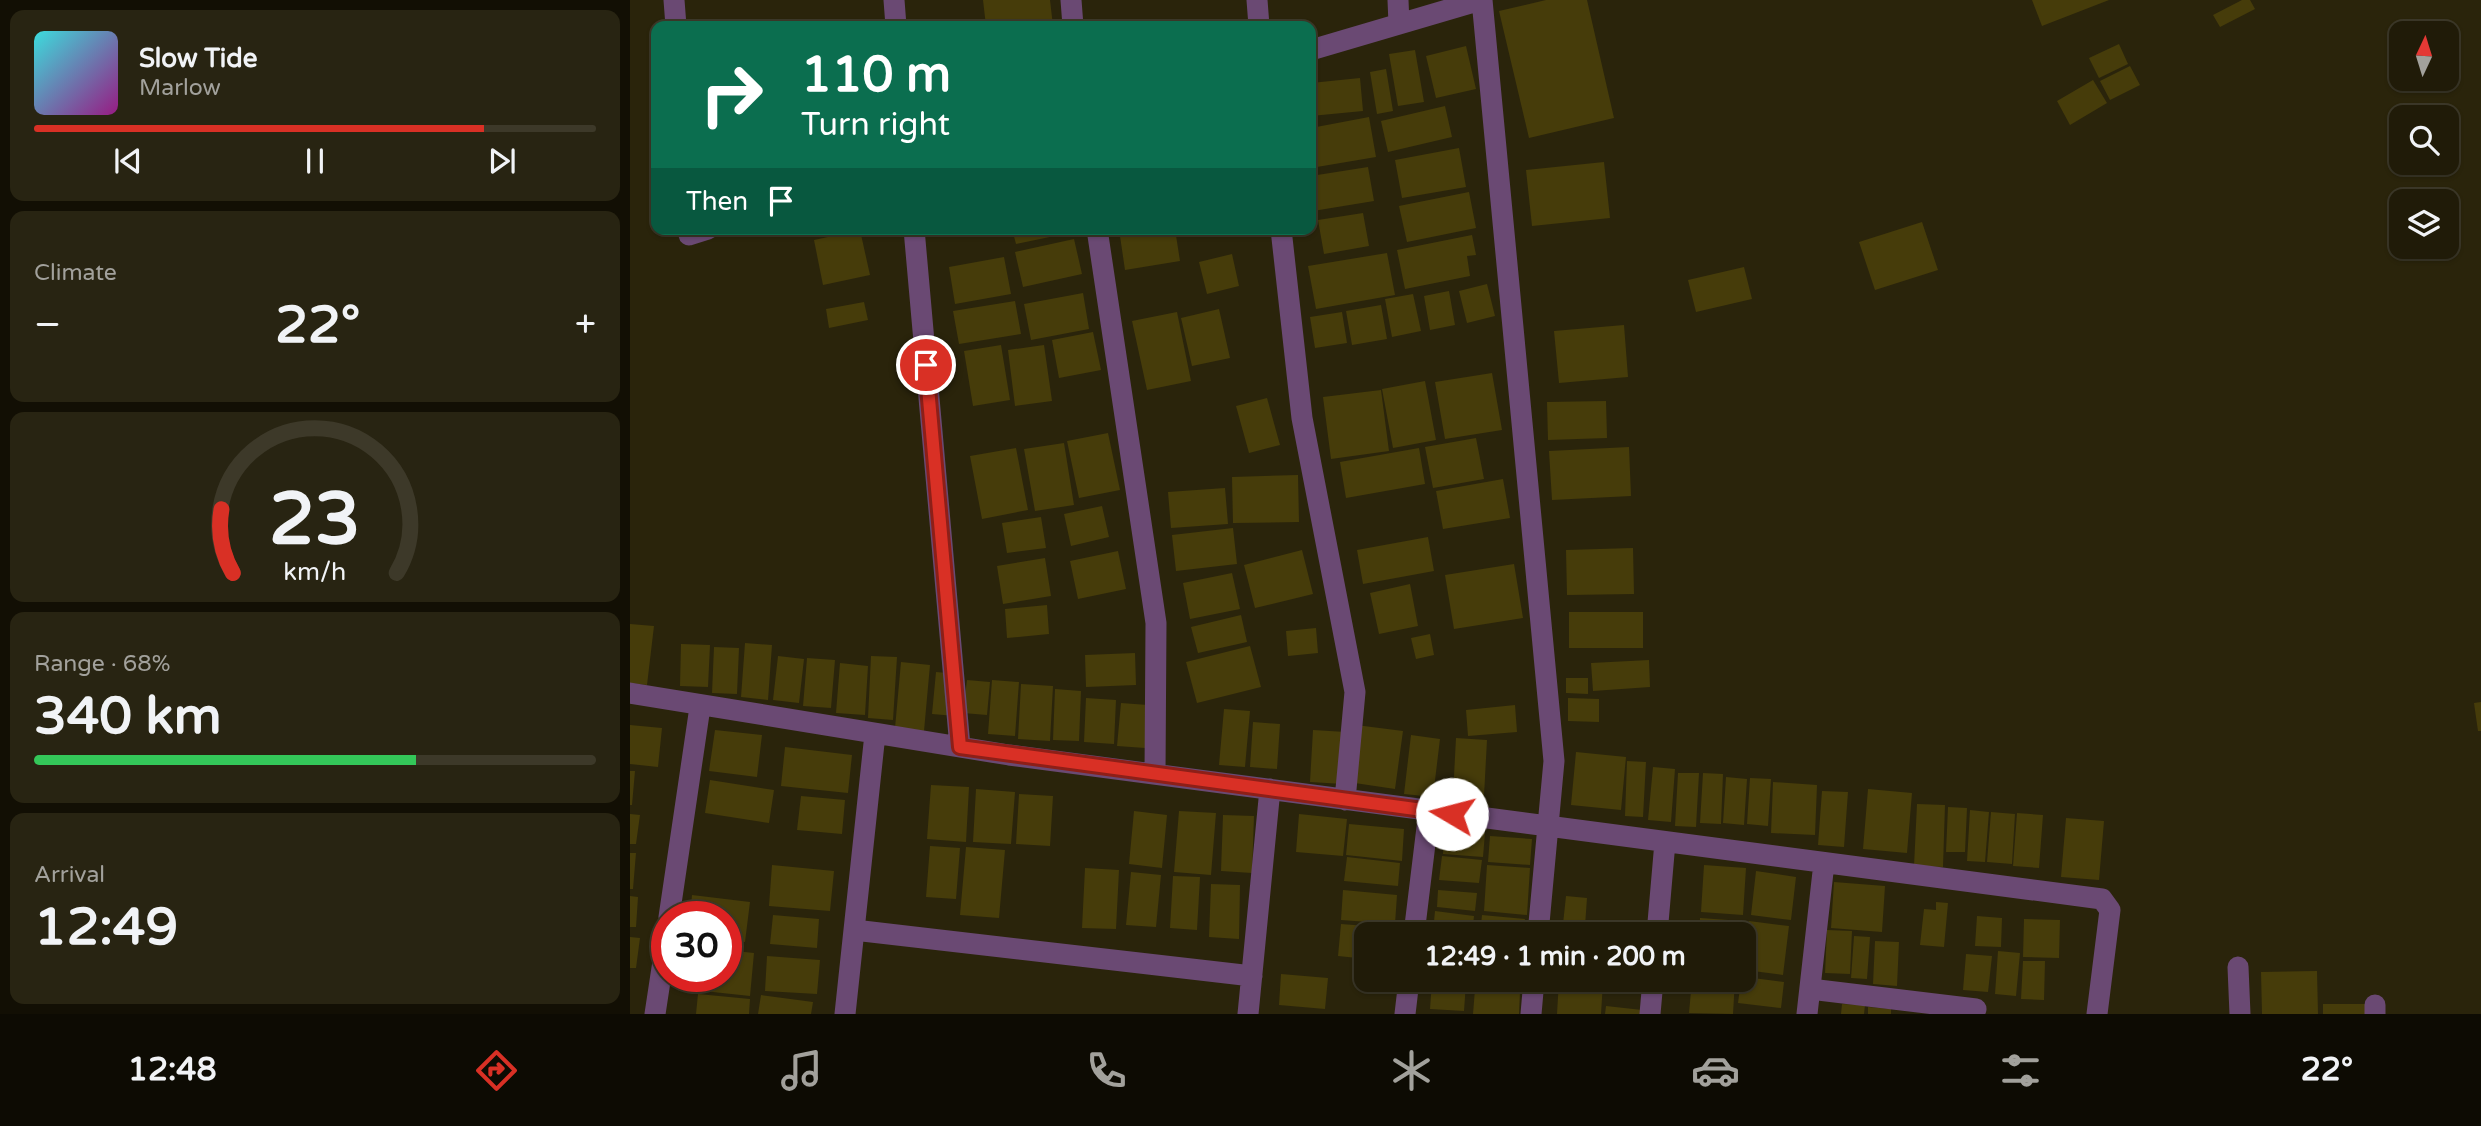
<!DOCTYPE html>
<meta charset="utf-8">
<style>
body{margin:0;font-family:"Varela Round",sans-serif;background:#282412;color:#f1f3f6;height:100vh;display:flex;flex-direction:column;font-size:26px;white-space:nowrap}
*{box-sizing:border-box;margin:0}
p{font-size:23px;color:#a2a19c}
.icon{flex:none;width:38px;height:38px;fill:none;stroke:currentColor;stroke-width:2;stroke-linecap:round;stroke-linejoin:round}
.map{position:relative;flex:1;overflow:hidden}
.side{display:flex;flex-direction:column;gap:10px;padding:10px;background:#120f04;width:630px}
.side>*{flex:none}
.top-card{position:absolute;left:21px;top:21px;width:665px;height:214px;border-radius:14px;box-shadow:0 2px 5px #0004,0 0 0 2px #3d3929;background:#0b6e4f;color:#fff;overflow:hidden}
.needle{width:46px;rotate:4deg}
.buttons{position:absolute;left:1759px;top:21px;display:grid;gap:14px}
.buttons a{display:grid;place-items:center;width:70px;height:70px;border-radius:14px;background:#201b08;box-shadow:0 2px 5px #0004,0 0 0 2px #3d3929;font-size:35px}
.speed{position:absolute;left:21px;top:901px;display:flex;gap:14px;font-size:35px;font-weight:700;text-align:center}
.speed>*{display:grid;place-content:center;width:91px;height:91px;border-radius:50%;background:#201b08;box-shadow:0 2px 5px #0004,0 0 0 2px #3d3929;line-height:1}
.speed .limit{border:10px solid #d22;background:#fff;color:#111}
.pin{position:absolute;display:grid;place-items:center;width:60px;height:60px;color:#fff;margin:-30px;border:4px solid #fff;border-radius:50%;box-shadow:0 2px 7px #0007}
.me{position:absolute;width:77px;margin:-38px;rotate:278deg;stroke-linejoin:round;filter:drop-shadow(0 0 5px #0008)}
.turn{display:flex;align-items:center;gap:24px;height:147px;padding:0 35px;font-size:32px}
.turn .icon{width:91px;height:91px;stroke-width:2.5}
.turn b{display:block;font-size:49px;line-height:60px}
.then{display:flex;align-items:center;height:66px;padding:0 35px;background:#0003;gap:14px;font-size:26px}
.big{font-size:52px;font-weight:700;line-height:1.1}
.side .widget{flex:1;display:flex;flex-direction:column;justify-content:center;gap:10px;min-width:0;padding:0 24px;border-radius:14px;background:#282412}
.side .dial{align-items:center;gap:0}
.dial svg{height:182px;overflow:visible;fill:none;stroke:#3d3929;stroke-width:7;stroke-linecap:round;text-anchor:middle}
.dial text{fill:#f1f3f6;stroke:none}
.song{display:flex;align-items:center;gap:21px}
.cover{width:84px;height:84px;border-radius:10px;background:linear-gradient(135deg,hsl(180 70% 55%),hsl(310 70% 35%))}
.played{height:7px;border-radius:4px;background:linear-gradient(90deg,#d93025 80%,#3d3929 80%)}
.keys{display:flex;justify-content:space-around;direction:ltr}
.heat{display:flex;justify-content:space-between;align-items:center;font-size:38px;direction:ltr}
.charge{height:10px;border-radius:5px;background:linear-gradient(90deg,#34c759 68%,#3d3929 0)}
.trip{position:absolute;left:724px;top:922px;width:402px;height:70px;border-radius:14px;background:#201b08;box-shadow:0 2px 5px #0004,0 0 0 2px #3d3929;font-weight:700;line-height:70px;text-align:center}
.menu{display:flex;height:112px;justify-content:space-around;align-items:center;background:#0d0b03;color:#a2a19c}
.menu .icon{width:49px;height:49px}
.menu .current{color:#d93025}
.menu b{font-size:32px;color:#f1f3f6}
main{display:flex;flex:1;min-height:0}
.map>svg:first-child{display:block}
.building{fill:#463c0a}
.lines{fill:none;stroke-linecap:round;stroke-linejoin:round}
.street{stroke:#6a4973;stroke-width:21}
.route-casing{stroke:#8d1f18;stroke-width:18}
.route{stroke:#d93025;stroke-width:12}
</style>
<main>
<section class="side">
<div class="widget">
<div class="song"><i class="cover"></i><div><b>Slow Tide</b><p>Marlow</p></div></div>
<div class="played"></div>
<div class="keys"><svg class="icon" aria-label="previous" viewBox="0 0 24 24"><path d="M18 5L8 12l10 7zM5 5v14"/></svg><svg class="icon" aria-label="pause" viewBox="0 0 24 24"><path d="M8 5v14M16 5v14"/></svg><svg class="icon" aria-label="next" viewBox="0 0 24 24"><path d="M6 5l10 7-10 7zM19 5v14"/></svg></div>
</div>
<div class="widget"><p>Climate</p>
<div class="heat"><a>−</a><b class="big">22°</b><a>+</a></div>
</div>
<div class="widget dial"><svg viewBox="0 0 100 80">
<path d="M14 69A42 42 0 1 1 86 69"/>
<path d="M14 69A42 42 0 0 1 9 41" stroke="#d93025"/>
<text x="50" y="56" font-size="32" font-weight="700">23</text>
<text x="50" y="72" font-size="11">km/h</text>
</svg></div>
<div class="widget"><p>Range · 68%</p><b class="big">340 km</b><div class="charge"></div></div>
<div class="widget"><p>Arrival</p><b class="big">12:49</b></div>
</section>
<div class="map">
<svg width="1851" height="1014" viewBox="0 0 1851 1014">
<rect width="100%" height="100%" fill="#2a240b"/>
<path class="building" d="M353 0H420L423 26H356Z
M916 0H957L984 118 899 138 869 11Z
M1402 0H1479L1412 26Z
M1612 0H1620L1625 9 1590 27 1583 15Z
M1489 44 1498 64 1469 78 1459 58Z
M836 46 846 89 806 98 796 56Z
M785 50 794 102 768 106 759 54Z
M1500 66 1510 85 1480 100 1470 81Z
M756 69 763 111 747 114 740 72Z
M730 78 733 111 681 116V83Z
M1463 80 1477 103 1440 125 1427 101Z
M815 106 822 137 758 152 751 121Z
M739 117 746 157 681 168V128Z
M829 148 836 187 772 198 765 160Z
M974 162 980 218 902 226 896 170Z
M738 167 744 201 683 211 681 176Z
M839 192 846 228 777 242 769 206Z
M733 213 739 246 694 254 688 220Z
M1292 222 1308 270 1245 290 1229 242Z
M382 229H444V232L386 244Z
M531 229H545L550 261 495 270 490 236Z
M230 230 240 275 193 285 184 240Z
M842 235 846 255 837 256 840 276 775 289 767 250Z
M444 239 452 274 393 287 385 252Z
M757 253 765 295 686 309 678 266Z
M602 254 609 286 577 294 569 262Z
M374 257 381 294 325 304 319 267Z
M1114 267 1122 299 1066 312 1058 280Z
M857 284 865 316 837 323 829 291Z
M819 291 825 325 800 330 794 296Z
M453 293 459 329 401 340 394 304Z
M783 294 791 331 762 337 755 299Z
M385 301 391 334 329 344 323 311Z
M234 302 238 320 199 328 196 309Z
M751 305 757 339 722 345 716 311Z
M589 309 600 358 562 366 551 318Z
M547 312 561 381 517 390 502 321Z
M712 312 717 343 685 348 680 317Z
M994 325 998 377 929 383 924 331Z
M463 332 471 370 429 378 422 340Z
M371 345 380 400 343 406 334 351Z
M414 345 422 401 385 406 378 350Z
M862 373 872 430 815 439 805 382Z
M795 381 806 440 763 448 752 389Z
M751 390 759 451 701 459 693 397Z
M637 398 650 445 619 453 606 406Z
M976 401 977 438 918 440 917 402Z
M478 433 490 490 449 498 437 441Z
M846 438 854 479 803 488 795 447Z
M434 443 444 505 405 511 394 449Z
M999 447 1001 496 922 500 919 451Z
M386 448 398 510 352 519 340 456Z
M789 448 795 484 716 498 710 462Z
M668 475 669 522 603 523 602 477Z
M873 479 880 518 813 529 806 491Z
M595 488 598 524 541 528 538 492Z
M472 506 479 537 441 546 434 514Z
M411 517 416 548 377 553 372 523Z
M603 528 607 564 546 571 542 535Z
M798 537 804 571 733 584 727 550Z
M1003 548 1004 594 937 595 936 550Z
M672 550 683 594 625 608 614 565Z
M488 551 496 589 448 599 440 561Z
M415 558 421 596 373 604 367 566Z
M884 564 893 618 824 629 815 575Z
M602 573 610 609 560 619 553 583Z
M780 584 788 626 749 634 740 593Z
M417 605 419 634 377 638 375 609Z
M939 612H1013V648H939Z
M611 615 617 642 568 653 561 627Z
M0 624 24 626 17 685 0 683Z
M686 628 688 653 658 656 656 631Z
M800 634 804 655 786 659 781 638Z
M115 643 142 645 138 700 111 697Z
M51 644 80 645 78 687 50 686Z
M620 646 631 687 567 703 556 662Z
M84 647 109 648 107 694 82 693Z
M505 653 506 685 456 687 455 655Z
M148 656 174 659 169 703 143 700Z
M241 656 267 657 263 720 238 718Z
M177 658 205 660 201 708 173 706Z
M1019 660 1020 687 963 691 961 663Z
M271 662 300 665 294 731 265 728Z
M210 663 238 666 235 715 206 713Z
M306 672 329 674 325 716 302 714Z
M936 678H958V694L936 693Z
M337 680 360 682 357 715 333 713Z
M362 680 389 682 385 736 358 734Z
M391 684 423 686 420 741 388 739Z
M425 689 451 691 449 741 423 740Z
M456 698 486 700 484 744 454 742Z
M938 698 969 699V722L938 721Z
M1851 702V731H1848L1844 703Z
M491 703 518 705 515 748 487 746Z
M885 705 887 732 838 736 836 710Z
M594 709 620 711 615 767 589 765Z
M623 722 650 724 647 769 620 767Z
M0 725 32 728 28 767 0 764Z
M726 725 773 731 765 789 718 782Z
M85 730 132 735 127 777 79 771Z
M683 730 716 732 713 784 680 782Z
M781 735 810 739 803 797 774 794Z
M826 738 857 740 854 796 823 795Z
M155 747 222 755 218 793 151 786Z
M946 752 996 757 991 810 941 805Z
M997 761 1016 762 1013 817 995 816Z
M1023 767 1045 769 1041 822 1018 820Z
M0 771H5L2 805H0Z
M1048 773H1069L1066 827 1045 826Z
M1073 773 1093 774 1091 824 1070 823Z
M1096 777 1117 779 1114 825 1093 823Z
M1120 778 1141 779 1138 826 1117 824Z
M80 780 144 790 139 823 75 813Z
M1143 782 1187 785 1185 835 1141 833Z
M301 785 339 787 336 842 297 839Z
M346 789 385 792 381 844 343 842Z
M1238 789 1282 793 1277 853 1233 849Z
M1192 791 1218 792 1214 847 1188 845Z
M389 794 423 796 420 846 386 844Z
M171 796 215 800 212 834 167 830Z
M1287 804 1315 805 1313 867 1284 866Z
M1318 807 1337 808 1335 852H1316Z
M1340 810 1359 812 1355 862 1337 861Z
M504 811 537 815 532 868 499 864Z
M549 811 586 813 581 875 544 872Z
M1361 812 1385 814 1382 864 1357 862Z
M1387 813 1413 815 1409 868 1383 866Z
M0 814 10 815 6 844H0Z
M669 814 717 819 713 856 666 852Z
M593 815 624 816 622 873 591 871Z
M1436 818 1474 821 1469 880 1431 877Z
M719 824 774 829 772 861 716 855Z
M814 830 855 833 853 857 813 854Z
M860 836 902 839 900 865 858 862Z
M300 846 330 848 326 899 296 897Z
M336 847 375 850 369 918 330 915Z
M0 853H6L3 889H0Z
M812 856 852 860 849 883 809 880Z
M717 857 770 863 768 886 714 881Z
M142 865 204 871 200 911 139 906Z
M857 865 900 868 897 915 854 911Z
M1074 865 1116 868 1113 915 1071 912Z
M455 868 489 870 486 929 452 928Z
M1126 871 1166 877 1161 920 1121 915Z
M501 872 531 875 526 927 496 925Z
M543 876 570 877 567 930 540 928Z
M1204 882 1255 886 1252 932 1201 928Z
M581 884 610 885 609 939 579 937Z
M713 890 767 895 765 924 711 920Z
M808 890 847 893 845 911 807 907Z
M62 895 120 902 115 942 96 940V917H60Z
M0 896 8 897 6 927H0Z
M936 896 957 898 955 926 933 924Z
M1306 902 1318 903 1314 947 1290 945 1294 909 1306 910Z
M805 911 844 916 842 934 803 932Z
M143 915 189 919 187 948 140 944Z
M852 915 895 919 893 934H850Z
M1347 916 1372 918 1371 947 1345 946Z
M1070 918 1113 921 1112 934H1069Z
M1394 919 1430 920 1429 958 1393 957Z
M1119 921 1159 926 1153 975 1115 970Z
M711 924 762 928 761 934H737V959L708 956Z
M1197 930 1222 931 1220 974 1195 973Z
M1224 936 1240 937 1237 979 1221 978Z
M0 937 10 938 6 968H0Z
M1245 941 1269 942 1267 986 1243 984Z
M96 950 124 953 120 996 55 989 57 976H96Z
M1368 951 1390 953 1386 996 1365 994Z
M1336 954 1362 956 1358 992 1333 990Z
M137 956 190 960 187 994 135 991Z
M1393 961H1415L1414 1000 1391 999Z
M1687 971 1688 1014H1632L1631 972Z
M651 974 698 978 695 1009 649 1005Z
M1115 977 1154 982 1151 1008 1108 1003 1111 980Z
M929 980 973 982 971 1014H927Z
M1062 980H1105L1103 1014 1059 1013Z
M802 981 836 983 834 1011 800 1009Z
M845 989 890 992 889 1014H843Z
M68 994 120 999 119 1014H66Z
M131 995 183 1002 181 1014H128Z
M1212 1004 1235 1005 1234 1014H1211Z
M1693 1004H1737V1014H1693Z
M976 1006 1012 1010V1014H975Z
M1238 1007 1261 1009V1014H1238Z"/>
<g class="lines">
<path class="street" d="M44 0 46 26
M264 0 266 26
M441 0 443 26
M627 0 629 26
M768 0 769 24
M852 0 924 761 908 934
M681 50 851 0
M58 229 59 235 78 229
M284 229 330 747
M467 229 526 623 525 774
M651 229 672 418 725 692 715 800
M0 693 379 755 1472 899 1480 910 1467 1014
M39 917 70 707
M224 930 622 976
M784 934 799 811
M1027 934 1035 842
M1608 967 1610 1014
M1180 989 1346 1009
M1745 1005V1014
M25 1014 37 935
M215 1014 245 734
M618 1014 640 789
M775 1014 779 980
M901 1014 904 980
M1020 1014 1023 980
M1177 1014 1194 863"/>
</g>
<g class="lines">
<defs>
<path id="route" d="M296 365 330 747 822 814"/>
</defs>
<use href="#route" class="route-casing"/>
<use href="#route" class="route"/>
</g>
</svg>
<div class="buttons">
<a><svg class="needle" viewBox="-14 -14 28 28"><path d="M0-13l5 13h-10z" fill="#e53935"/><path d="M0 13l5-13h-10z" fill="#a2a19c"/></svg></a>
<a><svg class="icon" aria-label="search" viewBox="0 0 24 24"><circle cx="10" cy="10" r="6"/><path d="M15 15l6 6"/></svg></a>
<a><svg class="icon" aria-label="layers" viewBox="0 0 24 24"><path d="M12 4l9 5-9 5-9-5zM3 14l9 5 9-5"/></svg></a>
</div>
<div class="speed"><div class="limit">30</div></div>
<div class="pin" style="left:296px;top:365px;background:#d93025"><svg class="icon" aria-label="arrive" viewBox="0 0 24 24"><path d="M6 21V4h12l-3 4 3 4H6"/></svg></div>
<svg class="me" style="left:822px;top:814px" viewBox="-20 -20 40 40"><circle r="19" fill="#fff"/><path d="M0-13L10 11 0 6-10 11z" fill="#d93025"/></svg>
<div class="trip">12:49 · 1 min · 200 m</div>
<div class="top-card">
<div class="turn"><svg class="icon" aria-label="right" viewBox="0 0 24 24"><path d="M7 20v-9h11M14 6l5 5-5 5"/></svg><div><b>110 m</b>Turn right</div></div>
<div class="then">Then<svg class="icon" aria-label="arrive" viewBox="0 0 24 24"><path d="M6 21V4h12l-3 4 3 4H6"/></svg></div>
</div>
</div>
</main>
<nav class="menu">
<b>12:48</b>
<svg class="icon current" aria-label="directions" viewBox="0 0 24 24"><path d="M12 3l9 9-9 9-9-9zM9 14v-3h6M13 9l2 2-2 2"/></svg>
<svg class="icon" aria-label="music" viewBox="0 0 24 24"><path d="M9 18V5l10-2v13"/><circle cx="6" cy="18" r="3"/><circle cx="16" cy="16" r="3"/></svg>
<svg class="icon" aria-label="phone" viewBox="0 0 24 24"><path d="M5 4h4l2 5-3 2q2 4 5 5l2-3 5 2v4C11 20 4 13 5 4z"/></svg>
<svg class="icon" aria-label="climate" viewBox="0 0 24 24"><path d="M12 3v18M4 7l16 10M4 17L20 7"/></svg>
<svg class="icon" aria-label="car" viewBox="0 0 24 24"><path d="M5 17H2v-5l4-1 3-4h7l3 4 3 1v5h-3M9 17h6M6 11h13"/><circle cx="7" cy="17" r="2"/><circle cx="17" cy="17" r="2"/></svg>
<svg class="icon" aria-label="filters" viewBox="0 0 24 24"><path d="M4 7h16M4 17h16"/><circle cx="9" cy="7" r="2"/><circle cx="15" cy="17" r="2"/></svg>
<b>22°</b>
</nav>
